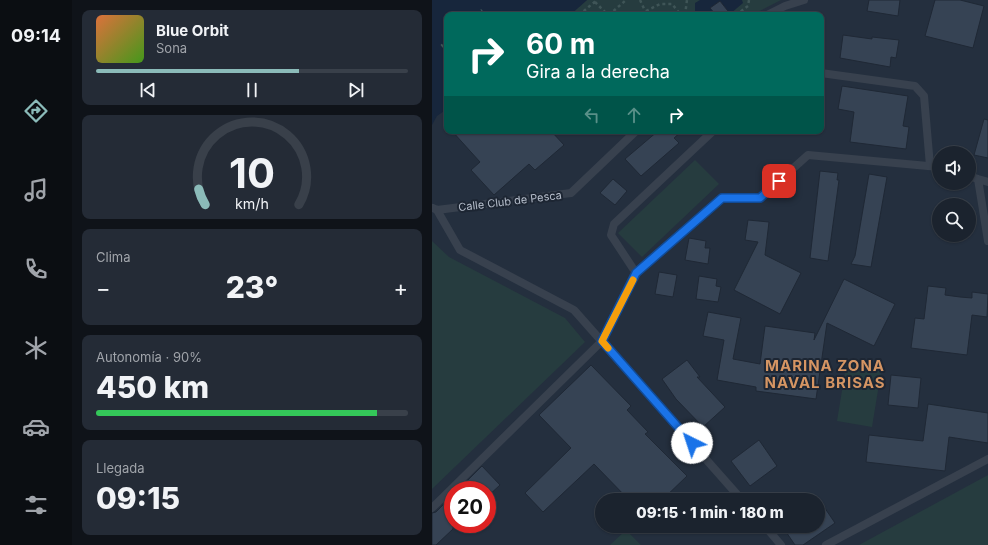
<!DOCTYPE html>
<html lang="es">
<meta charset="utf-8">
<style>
body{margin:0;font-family:Inter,sans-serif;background:#242b36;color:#f1f3f6;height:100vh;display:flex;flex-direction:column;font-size:15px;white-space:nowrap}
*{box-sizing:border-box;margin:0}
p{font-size:13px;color:#a0a4aa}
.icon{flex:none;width:22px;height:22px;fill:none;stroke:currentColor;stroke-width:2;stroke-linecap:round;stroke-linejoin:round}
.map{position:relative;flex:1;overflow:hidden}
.panel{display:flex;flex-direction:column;gap:10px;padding:10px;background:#0f1319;width:360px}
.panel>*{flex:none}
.banner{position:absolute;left:12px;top:12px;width:380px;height:122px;border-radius:8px;box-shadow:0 1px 3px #0004,0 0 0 1px #39404a;background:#00695c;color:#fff;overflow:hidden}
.buttons{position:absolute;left:500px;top:146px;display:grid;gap:8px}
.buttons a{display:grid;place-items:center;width:44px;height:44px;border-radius:50%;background:#1b232e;box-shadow:0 1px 3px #0004,0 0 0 1px #39404a;font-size:20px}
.speed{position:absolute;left:12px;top:481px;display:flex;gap:8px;font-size:20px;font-weight:700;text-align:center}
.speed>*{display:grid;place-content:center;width:52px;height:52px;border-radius:50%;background:#1b232e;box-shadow:0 1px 3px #0004,0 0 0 1px #39404a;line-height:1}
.speed .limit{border:6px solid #d22;background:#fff;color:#111}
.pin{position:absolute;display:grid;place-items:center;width:34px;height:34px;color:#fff;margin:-17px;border-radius:8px;box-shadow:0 2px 6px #0006}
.me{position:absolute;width:44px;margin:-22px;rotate:319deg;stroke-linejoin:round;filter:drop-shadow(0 0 3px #0008)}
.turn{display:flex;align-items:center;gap:14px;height:84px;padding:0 16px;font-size:18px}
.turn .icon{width:52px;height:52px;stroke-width:2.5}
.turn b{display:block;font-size:28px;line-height:34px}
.lanes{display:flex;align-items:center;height:38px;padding:0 16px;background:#0003;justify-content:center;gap:20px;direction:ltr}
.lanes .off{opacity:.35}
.big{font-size:30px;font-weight:800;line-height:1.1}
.panel .widget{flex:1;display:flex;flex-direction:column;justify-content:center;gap:6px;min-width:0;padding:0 14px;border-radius:8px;background:#242b36}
.panel .dial{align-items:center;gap:0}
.dial svg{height:104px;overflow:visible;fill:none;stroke:#39404a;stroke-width:7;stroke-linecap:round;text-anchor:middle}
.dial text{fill:#f1f3f6;stroke:none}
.song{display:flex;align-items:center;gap:12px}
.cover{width:48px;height:48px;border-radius:6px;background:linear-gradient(135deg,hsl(20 70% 55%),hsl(100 70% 35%))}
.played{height:4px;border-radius:2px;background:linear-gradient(90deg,#8bbbb9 65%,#39404a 65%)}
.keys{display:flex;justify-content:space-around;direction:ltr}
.heat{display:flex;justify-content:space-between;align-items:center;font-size:22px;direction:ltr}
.charge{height:6px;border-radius:3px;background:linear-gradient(90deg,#34c759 90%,#39404a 0)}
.trip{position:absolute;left:163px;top:493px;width:230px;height:40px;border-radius:20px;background:#1b232e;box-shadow:0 1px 3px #0004,0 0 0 1px #39404a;font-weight:800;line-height:40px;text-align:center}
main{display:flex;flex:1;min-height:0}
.dock{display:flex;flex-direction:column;width:72px;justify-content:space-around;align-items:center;background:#0b0e12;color:#a0a4aa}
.dock .icon{width:28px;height:28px}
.dock .current{color:#8bbbb9}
.dock b{font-size:18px;color:#f1f3f6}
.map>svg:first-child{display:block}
.green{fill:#263c3f}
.water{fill:#17263c}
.building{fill:#364354;stroke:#1f2835}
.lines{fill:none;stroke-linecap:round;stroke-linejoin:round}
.path{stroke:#3f5557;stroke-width:2.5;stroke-dasharray:3 3;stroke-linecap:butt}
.lane{stroke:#38414e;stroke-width:8}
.route-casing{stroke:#114b97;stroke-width:10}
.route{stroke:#1a73e8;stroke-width:7}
.slow{stroke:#f59e0b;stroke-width:7}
.labels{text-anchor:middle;stroke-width:4;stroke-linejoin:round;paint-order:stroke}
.street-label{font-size:11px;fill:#b4bcc9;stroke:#1d2633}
.district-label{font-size:15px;font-weight:bold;letter-spacing:1px;fill:#d59563;stroke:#1d2633}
</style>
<main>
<nav class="dock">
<b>09:14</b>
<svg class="icon current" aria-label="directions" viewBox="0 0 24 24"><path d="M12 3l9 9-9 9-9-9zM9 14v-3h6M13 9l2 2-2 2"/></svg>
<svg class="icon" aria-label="music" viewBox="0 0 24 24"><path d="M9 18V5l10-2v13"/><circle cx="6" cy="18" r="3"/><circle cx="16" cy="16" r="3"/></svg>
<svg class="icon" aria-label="phone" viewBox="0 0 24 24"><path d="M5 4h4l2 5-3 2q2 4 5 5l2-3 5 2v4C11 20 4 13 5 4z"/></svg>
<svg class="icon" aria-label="climate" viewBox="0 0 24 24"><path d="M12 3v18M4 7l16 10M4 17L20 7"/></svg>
<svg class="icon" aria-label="car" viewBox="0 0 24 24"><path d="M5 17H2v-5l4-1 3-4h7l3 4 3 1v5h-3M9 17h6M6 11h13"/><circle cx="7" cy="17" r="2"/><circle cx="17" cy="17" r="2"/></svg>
<svg class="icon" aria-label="filters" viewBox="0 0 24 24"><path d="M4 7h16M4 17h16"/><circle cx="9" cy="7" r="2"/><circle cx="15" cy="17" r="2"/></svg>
</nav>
<section class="panel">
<div class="widget">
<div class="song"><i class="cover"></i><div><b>Blue Orbit</b><p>Sona</p></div></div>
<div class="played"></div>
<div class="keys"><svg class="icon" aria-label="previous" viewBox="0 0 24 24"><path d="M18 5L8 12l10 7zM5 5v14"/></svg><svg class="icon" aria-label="pause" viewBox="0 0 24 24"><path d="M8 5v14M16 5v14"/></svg><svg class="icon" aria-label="next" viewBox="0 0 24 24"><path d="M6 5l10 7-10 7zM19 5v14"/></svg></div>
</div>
<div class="widget dial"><svg viewBox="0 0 100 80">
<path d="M14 69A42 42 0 1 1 86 69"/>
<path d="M14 69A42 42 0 0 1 9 57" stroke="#8bbbb9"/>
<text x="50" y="56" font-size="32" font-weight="700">10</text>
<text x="50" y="72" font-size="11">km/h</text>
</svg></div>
<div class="widget"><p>Clima</p>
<div class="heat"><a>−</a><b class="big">23°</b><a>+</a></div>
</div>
<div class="widget"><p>Autonomía · 90%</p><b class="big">450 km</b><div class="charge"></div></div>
<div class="widget"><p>Llegada</p><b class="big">09:15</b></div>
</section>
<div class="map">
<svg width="556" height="545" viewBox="0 0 556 545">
<rect width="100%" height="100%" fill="#242f3e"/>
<path class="green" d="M155 0H349L320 15H138Z
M263 160 287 184 210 257 186 233Z
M0 241 17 257 133 318 153 342 0 489Z
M415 360 450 366 440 427 405 421Z
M556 475V545H427Z
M194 530 209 545H178Z"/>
<path class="water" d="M0 0H155L138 15H15V109L5 116 0 125Z
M268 0H310L311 3 298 14 288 1 279 8 284 15H263V3Z"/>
<path class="building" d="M437 0H468L466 16 435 11Z
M503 0H528L552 6 541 48 493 36Z
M288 1 299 15H284L278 8Z
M411 35 440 39V37L467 40 464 58 459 57 458 67 408 58Z
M410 86 476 96 471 126 477 127 474 149 418 142 422 112 406 109Z
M552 119 556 120V158L542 155Z
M20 131H119L132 145 103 170 97 164 62 195 39 170 48 162Z
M226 131H250L242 138 247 143 209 176 193 159Z
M388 171 406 173 405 180H407L396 261 378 258Z
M437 174 455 177 439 267 419 264 423 256Z
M181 179 195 191 183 205 168 193Z
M316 220 337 222 333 255 369 273 348 314 302 290 326 242 313 240Z
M257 238 274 241 273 248H278L276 264 253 260Z
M227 272 245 275 241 297 223 294Z
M267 276 285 279 284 286 289 287 286 302 264 299Z
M412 279 463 304 442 346 395 323 384 399 324 391V387L285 380 292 340 271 336 276 312 309 318 301 359 328 364 333 326 383 333 382 340Z
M496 286 514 288 513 295 528 297 540 298V292L556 294 555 317 540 315 535 355 479 348 483 318 492 319Z
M255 360 268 377H265L293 407 271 427 244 399 230 379Z
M159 365 199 406 195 410 216 432 213 434 255 476 230 500H197L162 464 111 512 93 493 139 448 107 415Z
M459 375 489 378 486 408 456 405Z
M496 404 556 413V443L517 437 513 471 434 462 437 435 491 441Z
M327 440 345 466 318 486 299 461Z
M50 466 68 485 55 497V490H26Z
M21 495V529L4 545H0V513L4 512Z
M386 498 403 523 371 545H363L350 526H386Z"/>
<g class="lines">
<path class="path" d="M208 0 215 15
M163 2 176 15
M214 11 228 4H240L249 15
M45 15 50 10
M147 15 165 0
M177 15 194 0
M253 15 255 0
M304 15 316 6 317 0
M15 41 10 45 15 51"/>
<path class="lane" d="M335 15 353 6 372 0
M389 73 483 86 492 96 498 166
M537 176 546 179 556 241
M546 179 556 182
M1 208 5 210 139 193 204 131
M5 210 28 250 142 310 310 500
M204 273 179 235 182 224 281 131
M0 508 170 341 204 273 290 198H328L376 155 507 167
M333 526 349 545
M394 545 556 459"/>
</g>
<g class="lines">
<defs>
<path id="route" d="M260 443 170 341 204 273 290 198H328L347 181"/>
</defs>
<use href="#route" class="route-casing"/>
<use href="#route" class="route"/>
<path class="slow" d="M176 348 170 341 201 280"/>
</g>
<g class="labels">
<g class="street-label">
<text transform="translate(78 201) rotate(-7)" y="4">Calle Club de Pesca</text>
</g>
<g class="district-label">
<text x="393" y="371">MARINA ZONA<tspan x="393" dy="17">NAVAL BRISAS</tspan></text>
</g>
</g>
</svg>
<div class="buttons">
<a><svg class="icon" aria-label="sound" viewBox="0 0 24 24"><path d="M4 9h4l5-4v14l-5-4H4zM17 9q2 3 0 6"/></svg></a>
<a><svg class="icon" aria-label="search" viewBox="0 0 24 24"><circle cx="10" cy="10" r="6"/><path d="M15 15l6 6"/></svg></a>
</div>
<div class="speed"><div class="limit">20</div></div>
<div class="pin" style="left:347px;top:181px;background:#d93025"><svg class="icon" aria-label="arrive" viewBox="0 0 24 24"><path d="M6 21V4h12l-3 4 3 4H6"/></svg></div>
<svg class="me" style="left:260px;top:443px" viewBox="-20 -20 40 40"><circle r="19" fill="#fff"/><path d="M0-13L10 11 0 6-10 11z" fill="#1a73e8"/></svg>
<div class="trip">09:15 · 1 min · 180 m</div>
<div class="banner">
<div class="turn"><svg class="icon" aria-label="right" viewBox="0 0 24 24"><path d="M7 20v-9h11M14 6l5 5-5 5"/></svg><div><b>60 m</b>Gira a la derecha</div></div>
<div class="lanes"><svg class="icon off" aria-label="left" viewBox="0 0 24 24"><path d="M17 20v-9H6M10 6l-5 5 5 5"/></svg><svg class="icon off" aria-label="ahead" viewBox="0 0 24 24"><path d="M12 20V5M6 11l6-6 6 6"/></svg><svg class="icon" aria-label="right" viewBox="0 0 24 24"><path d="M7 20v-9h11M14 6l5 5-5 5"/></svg></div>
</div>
</div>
</main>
